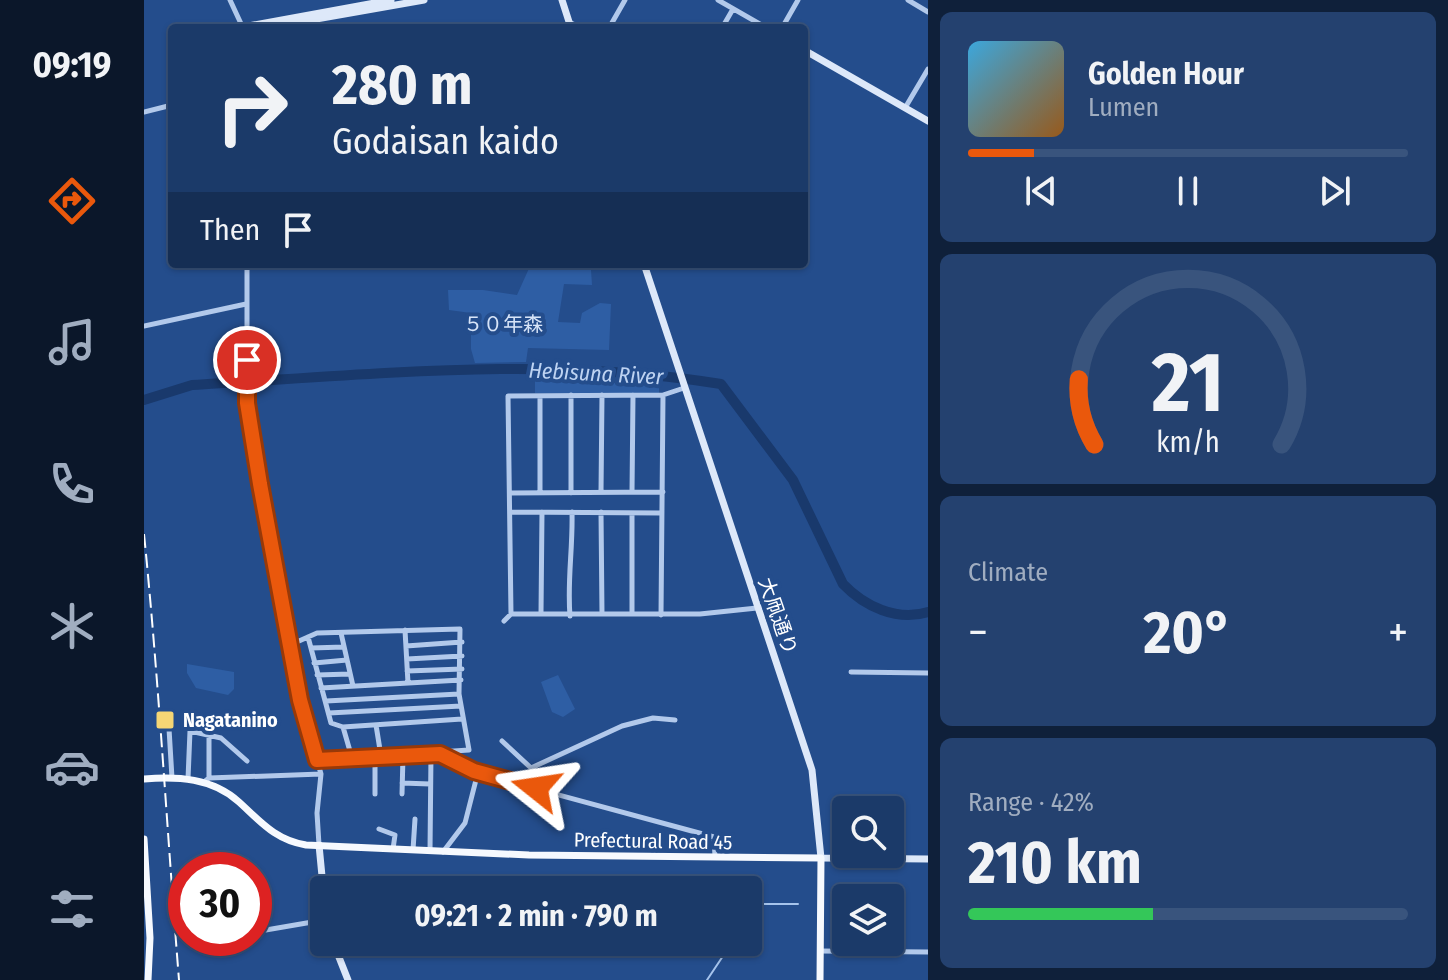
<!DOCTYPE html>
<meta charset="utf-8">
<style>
body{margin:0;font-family:"Fira Sans Condensed","Noto Sans JP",sans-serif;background:#24416f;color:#f1f3f6;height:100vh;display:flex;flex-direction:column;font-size:30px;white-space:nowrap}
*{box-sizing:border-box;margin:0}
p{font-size:26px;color:#a0adc0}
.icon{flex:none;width:44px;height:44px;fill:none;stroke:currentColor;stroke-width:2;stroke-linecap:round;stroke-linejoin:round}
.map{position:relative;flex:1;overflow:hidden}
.side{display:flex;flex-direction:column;gap:12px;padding:12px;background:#0f203a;width:520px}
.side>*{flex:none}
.guide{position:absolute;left:24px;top:24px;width:640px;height:244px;border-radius:8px;box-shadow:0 2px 6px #0004,0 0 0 2px #39547d;background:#1b3a69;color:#f1f3f6;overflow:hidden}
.controls{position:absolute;left:688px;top:796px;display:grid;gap:16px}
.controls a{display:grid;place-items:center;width:72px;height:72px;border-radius:8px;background:#1b3a69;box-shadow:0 2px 6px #0004,0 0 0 2px #39547d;font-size:40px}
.speed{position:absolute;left:24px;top:852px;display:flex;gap:16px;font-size:40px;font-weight:700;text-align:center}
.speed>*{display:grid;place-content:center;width:104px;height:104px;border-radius:50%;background:#1b3a69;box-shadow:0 2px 6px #0004,0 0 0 2px #39547d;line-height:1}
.speed .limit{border:12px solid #d22;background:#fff;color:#111}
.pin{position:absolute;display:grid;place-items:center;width:68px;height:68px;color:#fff;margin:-34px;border:4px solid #fff;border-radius:50%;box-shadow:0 2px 8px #0007}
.me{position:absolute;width:88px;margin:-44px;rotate:285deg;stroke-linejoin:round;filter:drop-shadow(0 0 6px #0008)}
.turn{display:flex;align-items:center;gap:28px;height:168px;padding:0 32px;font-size:36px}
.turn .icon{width:104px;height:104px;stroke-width:2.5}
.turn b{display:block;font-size:56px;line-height:68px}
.then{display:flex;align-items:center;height:76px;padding:0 32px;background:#0003;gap:16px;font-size:30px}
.big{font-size:60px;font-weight:700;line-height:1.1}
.side .card{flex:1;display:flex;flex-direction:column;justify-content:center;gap:12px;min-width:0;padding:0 28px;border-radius:12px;background:#24416f}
.side .dial{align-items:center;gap:0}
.dial svg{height:208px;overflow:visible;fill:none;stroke:#39547d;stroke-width:7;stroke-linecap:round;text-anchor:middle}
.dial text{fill:#f1f3f6;stroke:none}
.song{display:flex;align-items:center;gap:24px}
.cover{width:96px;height:96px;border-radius:12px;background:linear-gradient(135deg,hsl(200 70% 55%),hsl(30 70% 35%))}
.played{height:8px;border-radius:4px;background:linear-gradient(90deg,#ea580c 15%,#39547d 15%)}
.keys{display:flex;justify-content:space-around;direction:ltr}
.heat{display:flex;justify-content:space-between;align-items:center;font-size:44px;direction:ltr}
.charge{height:12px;border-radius:6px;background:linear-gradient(90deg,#34c759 42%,#39547d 0)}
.trip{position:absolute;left:166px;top:876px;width:452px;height:80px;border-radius:8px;background:#1b3a69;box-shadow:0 2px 6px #0004,0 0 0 2px #39547d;font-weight:700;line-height:80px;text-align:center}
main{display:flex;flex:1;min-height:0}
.tabs{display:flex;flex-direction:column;width:144px;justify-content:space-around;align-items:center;background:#0b172a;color:#a0adc0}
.tabs .icon{width:56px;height:56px}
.tabs .on{color:#ea580c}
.tabs b{font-size:36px;color:#f1f3f6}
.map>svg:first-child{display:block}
.green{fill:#2e5ea4}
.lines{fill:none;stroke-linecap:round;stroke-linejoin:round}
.stream{stroke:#a6c4ec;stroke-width:2}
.river{stroke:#19396c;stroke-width:10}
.street{stroke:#b2c9eb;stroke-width:5}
.secondary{stroke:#dde8f9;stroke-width:7}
.primary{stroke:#f6f9fe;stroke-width:7}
.rail{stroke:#fff;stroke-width:2;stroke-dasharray:14 6;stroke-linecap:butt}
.route-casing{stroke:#983908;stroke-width:20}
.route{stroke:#ea580c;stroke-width:14}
.poi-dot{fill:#f5d675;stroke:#244d8c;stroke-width:3}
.labels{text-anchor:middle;stroke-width:8;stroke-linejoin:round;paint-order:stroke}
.park-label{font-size:20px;fill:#d7e4f8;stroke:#244d8c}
.street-label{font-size:20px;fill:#fff;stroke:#244d8c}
.poi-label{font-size:20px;font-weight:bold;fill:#fff;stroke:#244d8c;text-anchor:start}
.water-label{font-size:22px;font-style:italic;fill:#bed3f2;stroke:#244d8c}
</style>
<main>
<nav class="tabs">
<b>09:19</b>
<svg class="icon on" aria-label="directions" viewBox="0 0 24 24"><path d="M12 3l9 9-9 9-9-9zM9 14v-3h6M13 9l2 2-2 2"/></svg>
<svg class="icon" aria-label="music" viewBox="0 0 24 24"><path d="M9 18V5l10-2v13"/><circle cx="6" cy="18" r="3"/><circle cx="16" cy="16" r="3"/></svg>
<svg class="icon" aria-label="phone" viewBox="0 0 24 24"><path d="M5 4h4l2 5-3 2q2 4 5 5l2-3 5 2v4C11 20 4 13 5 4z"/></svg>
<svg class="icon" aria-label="climate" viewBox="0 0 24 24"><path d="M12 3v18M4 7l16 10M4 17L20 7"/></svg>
<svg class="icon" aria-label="car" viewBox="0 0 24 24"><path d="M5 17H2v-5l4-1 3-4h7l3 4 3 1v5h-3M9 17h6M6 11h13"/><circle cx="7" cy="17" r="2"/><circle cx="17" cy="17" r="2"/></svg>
<svg class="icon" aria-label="filters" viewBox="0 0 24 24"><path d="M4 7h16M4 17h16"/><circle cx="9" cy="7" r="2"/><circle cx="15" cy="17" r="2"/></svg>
</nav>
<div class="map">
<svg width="784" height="980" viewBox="0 0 784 980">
<rect width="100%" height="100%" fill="#244d8c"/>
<path class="green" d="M387 264 447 270 448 285 420 284 414 322 436 323 438 313 456 303 467 304 465 350 384 348 382 362 331 363 327 349V313L305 310 304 290H339L373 295Z
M391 381 515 384V394L391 393Z
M43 664 90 672V689L84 695 52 688 43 673Z
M414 675 431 709 419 717 408 712 397 682Z"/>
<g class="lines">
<path class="stream" d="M604 920 615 904H654
M563 980 585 947"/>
<path class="river" d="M0 400 48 385C223 375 402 355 577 384L649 480 699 584C720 606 753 622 784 612"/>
<path class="street" d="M86 0 99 28
M574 0 623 28
M764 0 784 12
M427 23 437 28
M465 28 481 0
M578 28 589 9
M638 28 654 0
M761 108 784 69
M0 112 28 105
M103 264V403L156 700 177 774 173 813 175 845
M0 326 102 304
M427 395V493
M396 396V493
M457 492 458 395
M488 492 489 395
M366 493 519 492
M366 512 517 513
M457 512 458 614
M488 513V613
M397 613 398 512
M367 614H556L613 608
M517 615 519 395
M426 616C423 581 429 548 428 512
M360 621 367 614 364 396 519 395 540 388
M261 630 264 683
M197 633 209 686
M164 637 187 723 199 727 208 758
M146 645 173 633 316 629 315 694 325 750 173 760
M262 646 318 642
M167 648 200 647
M263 659 318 656
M170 663 203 660
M263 671 318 669
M707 672 784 673
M173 675 206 674
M177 688 317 680
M182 701 315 694
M24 712 28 778
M185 713 317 706
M232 725 237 756
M199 727 318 719
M358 741 387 768 478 726 509 718 531 720
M297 754 330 771 363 781 570 837 571 857
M231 757V794
M65 778V734
M44 779 46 731 77 738 103 761
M60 782 65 778 177 774
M258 783 286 784
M258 794 259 756
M235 829 251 835 249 849
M269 850 271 819
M286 851 287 754
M299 852 321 823 334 772
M110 932 180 920
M676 951 784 952"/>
<path class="secondary" d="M418 0 427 28
M99 27 247 0
M121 28 280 0
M660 50 784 121
M500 264 668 770 677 858 784 859
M175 845 180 897
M189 942 204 980"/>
<path class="primary" d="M0 779C33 776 69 778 95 802 116 821 131 840 162 845L385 855 677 858 676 980
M0 839 6 938 4 980"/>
<path class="rail" d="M0 534C15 683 23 831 35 980"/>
</g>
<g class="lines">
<defs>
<path id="route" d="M103 360V403L116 484 156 700 173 760 296 754 330 771 392 788"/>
</defs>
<use href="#route" class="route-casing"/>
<use href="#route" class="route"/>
</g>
<rect class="poi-dot" x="11" y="710" width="20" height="20" rx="4"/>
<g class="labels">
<g class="park-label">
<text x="359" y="331">５０年森</text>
</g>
<g class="street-label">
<text transform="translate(634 616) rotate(71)" y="7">大凧通り</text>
<text transform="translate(509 841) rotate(1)" y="7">Prefectural Road 45</text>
</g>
<g class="poi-label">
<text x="39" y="727">Nagatanino</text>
</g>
<g class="water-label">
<text transform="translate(452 373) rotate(3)" y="8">Hebisuna River</text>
</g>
</g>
</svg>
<div class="controls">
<a><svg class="icon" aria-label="search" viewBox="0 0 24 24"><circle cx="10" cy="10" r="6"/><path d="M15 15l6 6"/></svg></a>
<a><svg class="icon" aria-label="layers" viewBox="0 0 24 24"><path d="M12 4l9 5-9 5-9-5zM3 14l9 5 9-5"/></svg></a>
</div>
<div class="speed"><div class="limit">30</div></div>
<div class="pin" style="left:103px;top:360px;background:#d93025"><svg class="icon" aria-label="arrive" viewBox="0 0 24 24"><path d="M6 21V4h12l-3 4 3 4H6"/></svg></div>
<svg class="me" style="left:392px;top:788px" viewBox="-20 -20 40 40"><path d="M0-17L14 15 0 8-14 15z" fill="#ea580c" stroke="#fff" stroke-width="4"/></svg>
<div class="trip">09:21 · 2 min · 790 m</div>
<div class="guide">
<div class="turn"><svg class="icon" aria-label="right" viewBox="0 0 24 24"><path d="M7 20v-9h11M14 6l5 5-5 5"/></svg><div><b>280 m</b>Godaisan kaido</div></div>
<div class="then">Then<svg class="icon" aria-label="arrive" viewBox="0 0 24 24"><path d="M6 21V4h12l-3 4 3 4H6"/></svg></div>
</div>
</div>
<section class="side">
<div class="card">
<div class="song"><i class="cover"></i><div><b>Golden Hour</b><p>Lumen</p></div></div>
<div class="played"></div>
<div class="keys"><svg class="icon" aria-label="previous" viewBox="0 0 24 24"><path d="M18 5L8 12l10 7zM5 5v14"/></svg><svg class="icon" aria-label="pause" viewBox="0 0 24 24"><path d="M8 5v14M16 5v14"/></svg><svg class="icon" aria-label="next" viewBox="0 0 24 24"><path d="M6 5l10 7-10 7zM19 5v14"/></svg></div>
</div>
<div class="card dial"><svg viewBox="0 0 100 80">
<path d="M14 69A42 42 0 1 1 86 69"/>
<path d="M14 69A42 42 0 0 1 8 44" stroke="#ea580c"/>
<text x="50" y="56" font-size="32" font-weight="700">21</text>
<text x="50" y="72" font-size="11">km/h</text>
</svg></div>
<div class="card"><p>Climate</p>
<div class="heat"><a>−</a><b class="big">20°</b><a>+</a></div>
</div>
<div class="card"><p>Range · 42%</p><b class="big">210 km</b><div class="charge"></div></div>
</section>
</main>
